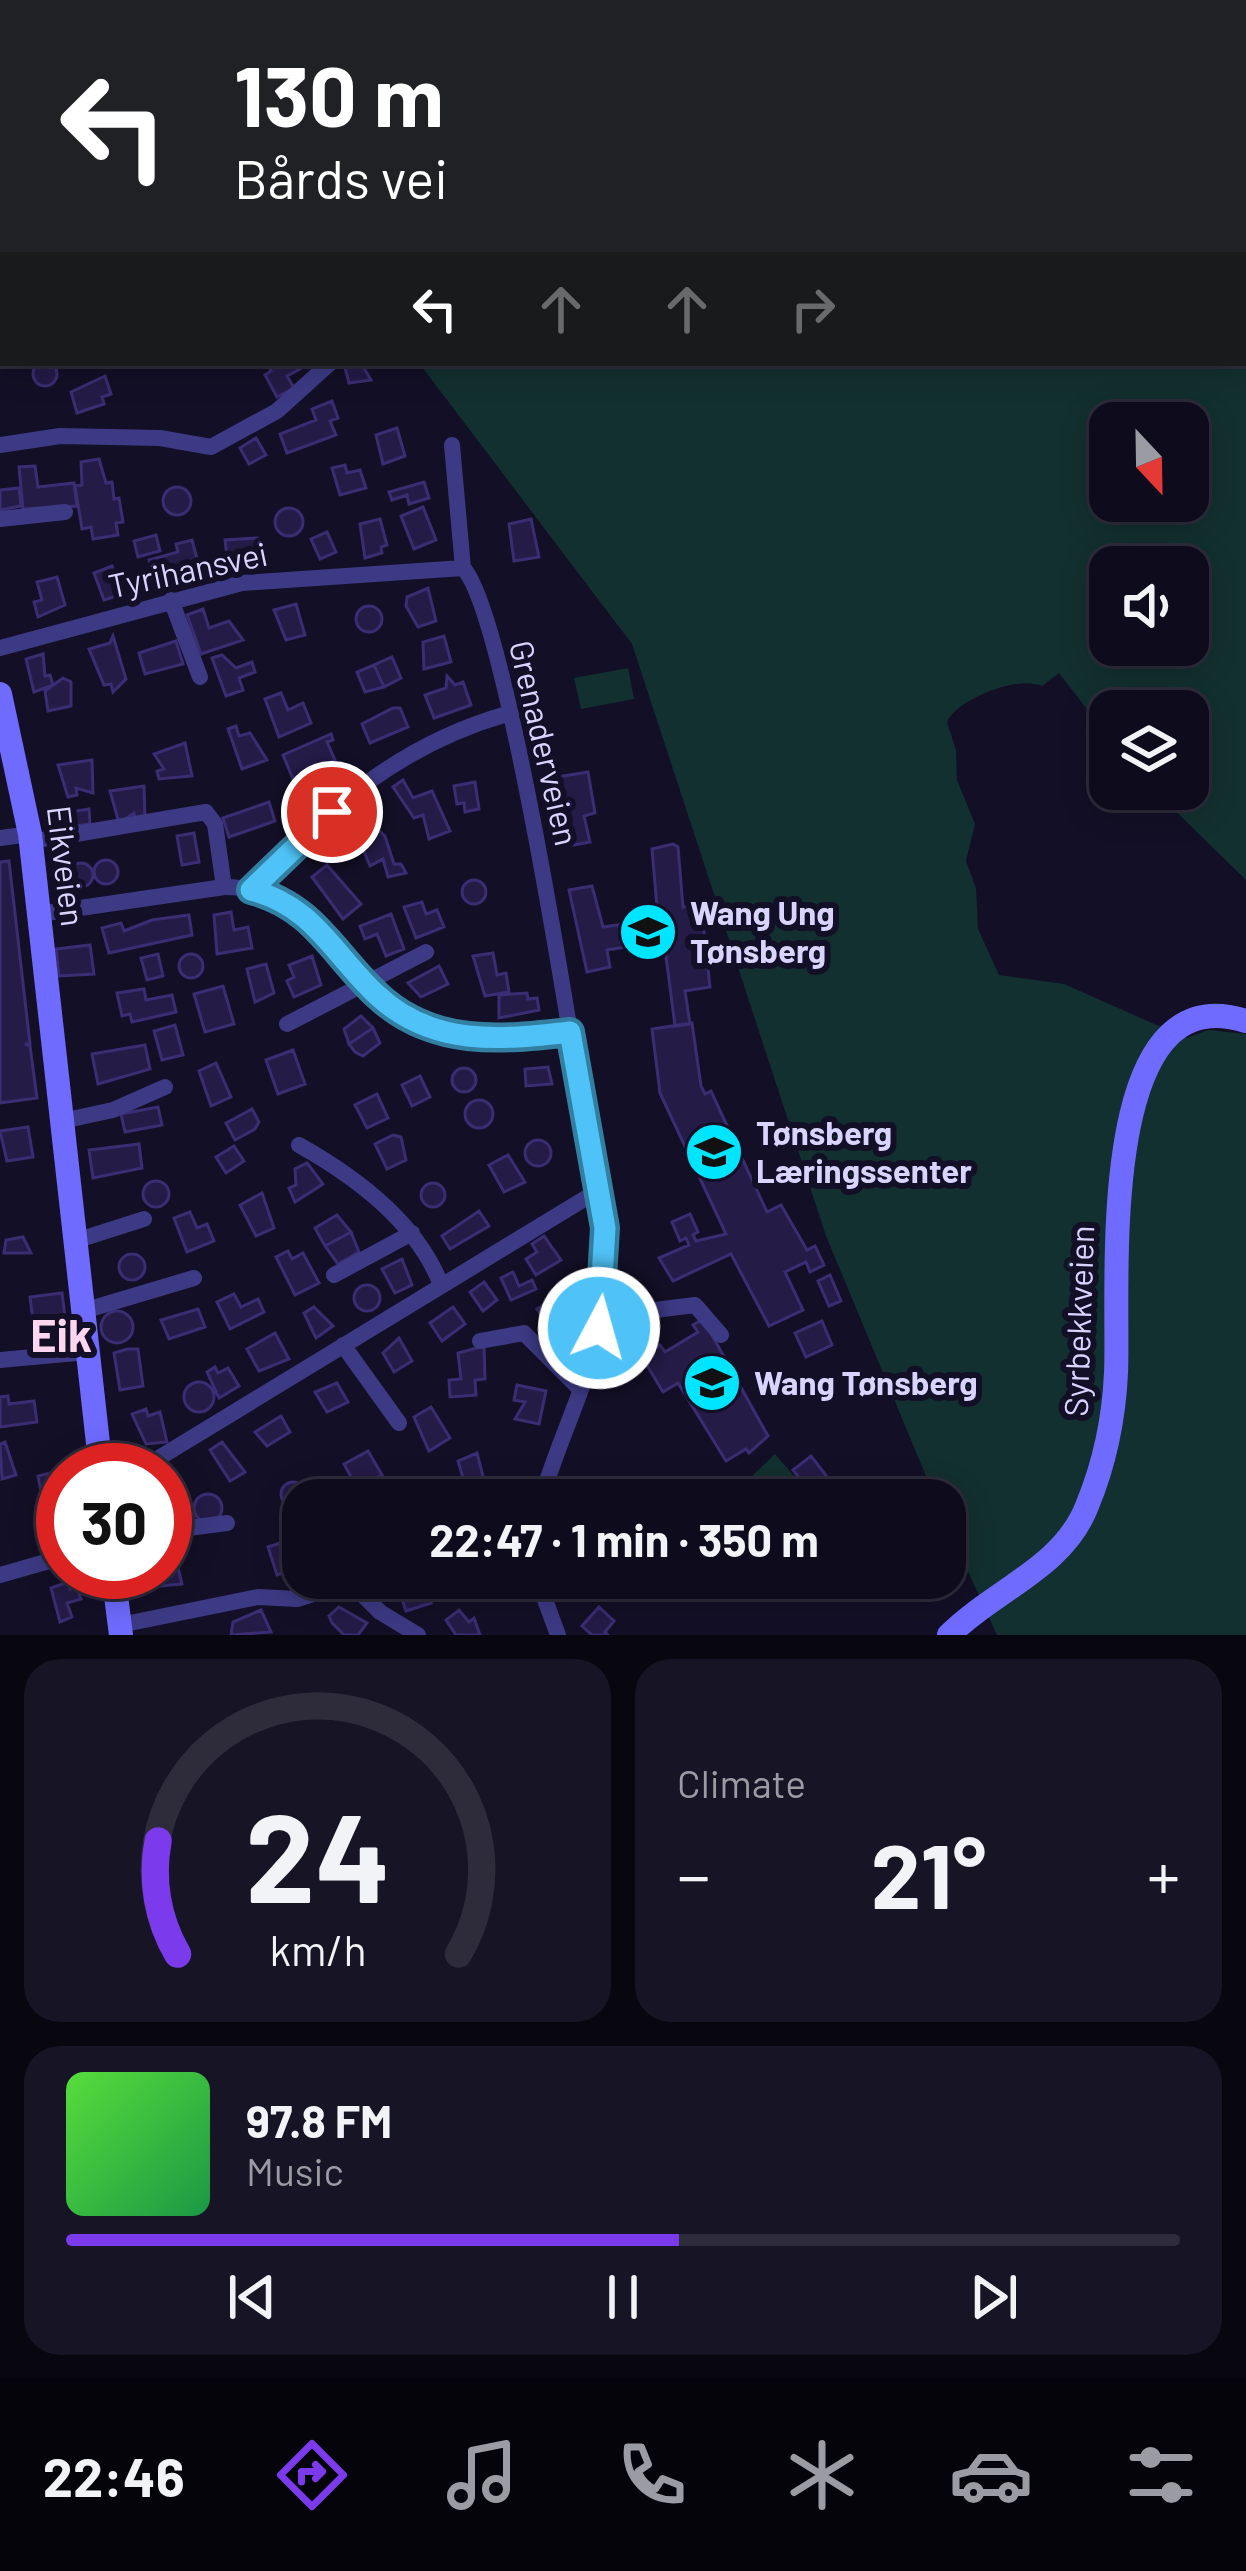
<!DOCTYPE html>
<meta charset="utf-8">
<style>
body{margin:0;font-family:Barlow,sans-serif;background:#171425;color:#f1f3f6;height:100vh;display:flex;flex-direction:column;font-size:45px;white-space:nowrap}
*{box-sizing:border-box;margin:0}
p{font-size:39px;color:#9b9ba3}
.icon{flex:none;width:66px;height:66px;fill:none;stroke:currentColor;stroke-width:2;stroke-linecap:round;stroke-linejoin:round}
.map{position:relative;height:1635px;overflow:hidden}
.panel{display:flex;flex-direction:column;gap:24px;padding:24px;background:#08060f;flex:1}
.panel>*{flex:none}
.guide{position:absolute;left:0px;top:0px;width:1248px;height:366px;box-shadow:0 6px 30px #0003,0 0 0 3px #2e2b3b;background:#202124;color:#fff;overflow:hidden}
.needle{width:78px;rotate:158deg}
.fabs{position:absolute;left:1089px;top:402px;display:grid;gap:24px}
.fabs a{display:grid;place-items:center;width:120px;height:120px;border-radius:24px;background:#0e0b1c;box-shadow:0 6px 30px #0003,0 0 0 3px #2e2b3b;font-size:60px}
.speed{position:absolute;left:36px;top:1443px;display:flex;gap:24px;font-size:60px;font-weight:700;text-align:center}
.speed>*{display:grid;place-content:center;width:156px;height:156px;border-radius:50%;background:#0e0b1c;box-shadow:0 6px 30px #0003,0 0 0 3px #2e2b3b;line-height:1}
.speed .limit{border:18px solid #d22;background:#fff;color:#111}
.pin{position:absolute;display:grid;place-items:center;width:102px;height:102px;color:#fff;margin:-51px;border:6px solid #fff;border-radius:50%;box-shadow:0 3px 12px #0007}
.me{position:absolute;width:132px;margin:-66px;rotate:6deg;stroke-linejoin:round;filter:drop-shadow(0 0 9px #0008)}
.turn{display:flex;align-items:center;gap:42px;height:252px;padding:0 36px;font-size:54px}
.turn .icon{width:156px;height:156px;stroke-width:2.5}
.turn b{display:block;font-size:84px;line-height:102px}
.lanes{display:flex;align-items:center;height:114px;padding:0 36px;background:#0003;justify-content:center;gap:60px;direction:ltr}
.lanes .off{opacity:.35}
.big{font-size:90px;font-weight:700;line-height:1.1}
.panel .card{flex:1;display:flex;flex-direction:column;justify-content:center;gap:18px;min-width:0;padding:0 42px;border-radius:36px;background:#171425}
.panel .dial{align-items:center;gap:0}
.dial svg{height:312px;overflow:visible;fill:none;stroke:#2e2b3b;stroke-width:7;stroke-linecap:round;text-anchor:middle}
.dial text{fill:#f1f3f6;stroke:none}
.song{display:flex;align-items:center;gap:36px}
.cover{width:144px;height:144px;border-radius:18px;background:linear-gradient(135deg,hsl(110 70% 55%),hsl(140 70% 35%))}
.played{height:12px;border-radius:6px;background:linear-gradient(90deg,#7c3aed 55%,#2e2b3b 55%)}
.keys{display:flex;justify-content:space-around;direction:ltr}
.heat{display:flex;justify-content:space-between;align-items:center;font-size:66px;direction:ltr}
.panel .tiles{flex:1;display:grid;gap:24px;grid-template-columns:1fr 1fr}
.card:last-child{grid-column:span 2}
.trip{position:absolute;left:282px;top:1479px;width:684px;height:120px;border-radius:36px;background:#0e0b1c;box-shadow:0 6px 30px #0003,0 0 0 3px #2e2b3b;font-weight:700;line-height:120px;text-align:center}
.dock{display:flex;height:192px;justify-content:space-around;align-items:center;background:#06040b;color:#9b9ba3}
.dock .icon{width:84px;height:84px}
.dock .on{color:#7c3aed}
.dock b{font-size:54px;color:#f1f3f6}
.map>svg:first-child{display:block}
.green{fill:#12302f;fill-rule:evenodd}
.building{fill:#241b47;stroke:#3b2d73;stroke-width:3}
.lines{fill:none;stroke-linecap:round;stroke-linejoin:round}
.minor{stroke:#3d3a85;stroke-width:16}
.secondary{stroke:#6f6bff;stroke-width:24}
.route-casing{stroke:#337fa1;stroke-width:30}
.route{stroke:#4fc3f7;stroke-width:21}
.labels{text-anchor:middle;stroke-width:12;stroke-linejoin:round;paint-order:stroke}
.street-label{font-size:33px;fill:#d9d4ff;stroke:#130f26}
.poi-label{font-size:33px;font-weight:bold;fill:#d9d4ff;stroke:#130f26;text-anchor:start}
.district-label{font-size:45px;font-weight:bold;fill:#ffd6f0;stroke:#130f26}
</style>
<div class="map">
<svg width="1246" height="1635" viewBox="0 0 1246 1635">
<rect width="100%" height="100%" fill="#130f26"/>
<path class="green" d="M159 0H1246V880L1153 789H1188V711H1110V739L1059 673 1042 686C1019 675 957 699 947 722L956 750 957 780 975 824 966 861 976 888 978 929 999 975 1064 984 1186 1038 1209 1030 1246 1034V1635H997L945 1521V1500H936L826 1236 632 644 419 363H1245V3ZM1110 423H1188V501H1110ZM1110 567H1188V645H1110Z
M628 668 634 699 581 709 574 678Z
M775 1454 815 1500H727Z"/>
<path class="building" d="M33 374a12 12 0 1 1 24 0a12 12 0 1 1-24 0Z
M267 363H297L300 369 287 376 294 388 277 397 265 375 271 371Z
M361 363 371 380 349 383 344 364Z
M105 376 111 394 102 397 104 404 77 413 71 392Z
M332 401 338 418 330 421 336 435 287 453 280 434 316 420 312 409Z
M397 428 405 456 383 464 376 435Z
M256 438 266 455 249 464 240 448Z
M99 459 106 483 112 482 114 499 119 498 123 522 116 523 118 535 93 539 91 527 82 529 75 486 82 485 81 462Z
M345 465 347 473 360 470 366 488 340 495 332 468Z
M35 466 38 487 74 483 77 506 23 509 19 467Z
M424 482 429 498 409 504 407 495 392 500 389 492Z
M163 501a14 14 0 1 1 28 0a14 14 0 1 1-28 0Z
M19 488 21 506 0 510V490Z
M423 507 436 540 414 549 401 516Z
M275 522a14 14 0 1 1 28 0a14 14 0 1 1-28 0Z
M380 519 387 545 381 547 382 553 365 558 360 524Z
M531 519 539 557 514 561 509 524Z
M327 532 336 552 320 559 311 539Z
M156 535 160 551 138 557 134 541Z
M258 538 265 557 228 564 225 540Z
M192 540 200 570 155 582 149 560 178 552 176 544Z
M112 566 122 594 104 600 94 573Z
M57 577 65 605 38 617 34 602 42 600 37 582Z
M428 588 436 621 418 627 406 606 407 597Z
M296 604 305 635 286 640 274 610Z
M356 619a13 13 0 1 1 26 0a13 13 0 1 1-26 0Z
M203 609 209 628 229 621 243 640 201 654 187 615Z
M113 636 126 679 113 692 111 684 104 685 89 649 110 643Z
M444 636 451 662 424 669 423 642Z
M176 641 183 664 145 674 139 653Z
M43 654 45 676 50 675 53 685 34 692 26 659Z
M222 655 236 668 252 662 255 672 239 678 243 690 226 696 212 658Z
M392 657 401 678 384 687 374 665Z
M374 665 384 687 365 692 357 672Z
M447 676 455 685 463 682 471 705 434 718 425 695 446 688Z
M63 678 71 682V706L48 711 45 691Z
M281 693 288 710 303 703 311 723 279 737 265 699Z
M393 708H400L408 727 370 743 362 724Z
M236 726 239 736 250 733 267 760 242 769 228 729Z
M331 734 333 740 327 742 335 760 293 779 283 755Z
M185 743 192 776 159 779 157 771 164 769 154 754Z
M92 760 93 793 76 788 77 795 68 797 58 765Z
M588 772 595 813 584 816 590 842 562 847 551 778Z
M403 780 413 798 432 791 450 831 429 839 423 815 414 818 393 787Z
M475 782 479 809 465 812 464 803 457 804 454 786Z
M144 786 145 819 135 820 134 813 119 823 110 791Z
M269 802 275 821 229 837 223 818Z
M363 808 377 816 373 825 385 836 394 864H401L406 873 388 877 383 859 370 866 352 822Z
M89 809 90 824 66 827 64 813Z
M194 833 199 862 182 865 177 836Z
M673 844 678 847 683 907 701 904 710 987 685 991 690 1024 675 1026 664 941 607 950 610 967 587 972 569 890 592 886 603 927 658 919 652 849Z
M94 872a12 12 0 1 1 24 0a12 12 0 1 1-24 0Z
M9 861 30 1044H25L30 1046 37 1098 0 1103V862Z
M69 875a12 12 0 1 1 24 0a12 12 0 1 1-24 0Z
M327 865 361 904 343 919 312 877Z
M462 892a12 12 0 1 1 24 0a12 12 0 1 1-24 0Z
M422 902 426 914 437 910 444 927 416 938 404 907Z
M231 912 234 930 248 927 252 948 217 954 214 915Z
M391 914 404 949 386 956 377 934 365 939 360 926Z
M189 915 192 935 109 953 102 928 121 923 124 931 152 920Z
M90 945 94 974 59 976 56 949Z
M493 953 497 975 506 973 509 992 485 996 473 956Z
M179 966a12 12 0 1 1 24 0a12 12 0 1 1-24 0Z
M158 954 163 976 147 980 141 958Z
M312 956 321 985 294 997 287 981 294 977 289 965Z
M266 964 274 993 255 1002 247 969Z
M439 966 448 984 421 997 408 983Z
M223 986 234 1024 205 1032 194 994Z
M144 989 146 1000 172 995 176 1012 132 1022 130 1014 122 1016 117 993Z
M527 993 528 999 537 998 539 1010 499 1018V995Z
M361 1016 373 1028 349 1044 344 1029Z
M692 1023 701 1086 705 1094 711 1091 767 1212 781 1205 807 1250 815 1246 824 1265 810 1272 806 1262 785 1272 803 1310 769 1326 731 1254 673 1281 659 1258 689 1245 686 1238 680 1241 672 1222 690 1214 698 1232 693 1235 696 1241 726 1234 660 1093 652 1029Z
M175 1025 183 1055 162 1060 154 1031Z
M373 1028 380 1043 363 1056 355 1052 349 1044Z
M145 1045 150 1069 98 1084 92 1054Z
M293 1050 305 1084 278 1094 266 1060Z
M216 1063 231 1097 211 1106 199 1071Z
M548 1067 552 1084 526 1086 525 1069Z
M452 1080a12 12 0 1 1 24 0a12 12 0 1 1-24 0Z
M420 1076 430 1097 412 1106 402 1085Z
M377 1094 388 1118 367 1128 355 1105Z
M465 1114a14 14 0 1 1 28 0a14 14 0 1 1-28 0Z
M158 1107 162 1125 125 1132 121 1114Z
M252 1109 259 1122 255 1129 235 1140 226 1123Z
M28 1127 33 1157 7 1161 0 1131Z
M393 1135 401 1137 406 1160 387 1169 375 1144Z
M525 1153a13 13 0 1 1 26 0a13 13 0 1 1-26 0Z
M139 1144 142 1168 93 1178 89 1150Z
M234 1146 244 1161 226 1173 216 1157Z
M508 1155 525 1182 504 1192 489 1165Z
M307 1163 323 1184 295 1202 289 1188 296 1185 295 1169Z
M143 1194a13 13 0 1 1 26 0a13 13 0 1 1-26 0Z
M421 1195a12 12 0 1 1 24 0a12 12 0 1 1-24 0Z
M262 1193 274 1228 256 1236 240 1205Z
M479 1211 489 1226 450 1249 442 1236Z
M190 1212 197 1228 207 1224 214 1241 187 1252 174 1218Z
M337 1215 351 1232 325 1246 315 1228Z
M351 1232 359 1252 338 1264 325 1246Z
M544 1236 561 1260 536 1275 526 1259 537 1252 532 1244Z
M23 1237 31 1253H4L6 1240Z
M288 1251 292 1259 303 1253 319 1283 295 1295 276 1257Z
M119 1267a13 13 0 1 1 26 0a13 13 0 1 1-26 0Z
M402 1259 412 1285 395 1293 382 1269Z
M513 1272 519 1286 532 1280 536 1289 511 1300 501 1278Z
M830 1275 841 1301 829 1306 818 1281Z
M484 1282 497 1300 483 1311 470 1292Z
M354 1298a13 13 0 1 1 26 0a13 13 0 1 1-26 0Z
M62 1293 65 1317 33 1321 30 1297Z
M234 1294 241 1307 258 1299 264 1312 230 1329 217 1302Z
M553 1299 573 1330 553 1348 540 1329 547 1324 537 1309Z
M314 1307 333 1326 316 1338 304 1313Z
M453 1307 465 1324 442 1341 430 1323Z
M198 1309 205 1327 169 1339 161 1320Z
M101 1327a16 16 0 1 1 32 0a16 16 0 1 1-32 0Z
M703 1319 768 1436 749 1453 746 1449 726 1461 678 1383 663 1392 642 1357 660 1345 665 1352 698 1332 693 1325Z
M822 1321 832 1345 806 1357 795 1333Z
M275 1333 289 1359 259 1371 247 1349Z
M399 1338 412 1361 394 1372 383 1353Z
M484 1346 485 1379 475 1380 476 1395 450 1397 449 1380 461 1379 458 1353Z
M127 1349H138L143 1386 120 1390 114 1353Z
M215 1367 218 1373 228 1368 239 1386 219 1398 207 1372Z
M184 1397a15 15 0 1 1 30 0a15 15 0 1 1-30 0Z
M337 1383 348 1402 327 1412 315 1392Z
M517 1385 546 1391 539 1424 515 1419 525 1402 514 1400Z
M8 1396 9 1404 34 1401 37 1422 0 1427V1397Z
M431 1407 450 1438 429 1451 414 1417Z
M146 1409 148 1416 160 1412 167 1442 146 1444 132 1414Z
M281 1416 290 1432 267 1446 255 1432Z
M5 1442 16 1475 2 1479 0 1444Z
M222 1442 245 1472 230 1481 210 1450Z
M368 1451 382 1475 357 1488 344 1464Z
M477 1453 484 1480 466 1488 458 1461Z
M811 1456 845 1500H817L793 1470Z
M54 1472 56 1480 63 1478V1497L43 1501 38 1476Z
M281 1494a12 12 0 1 1 24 0a12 12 0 1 1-24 0Z
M194 1508a14 14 0 1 1 28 0a14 14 0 1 1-28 0Z
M286 1541 289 1550 303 1546V1577L297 1569 277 1575 268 1547Z
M175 1555 182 1584 160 1586 165 1556Z
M395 1578H419L431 1603 406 1611Z
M68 1582 70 1589 77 1587 81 1599 67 1603 72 1617 60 1622 51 1588Z
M339 1607 367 1623 358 1635H344L332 1623 329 1616Z
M599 1607 614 1621 605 1632 608 1635H592L582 1626Z
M261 1610 271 1632 231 1635 233 1622Z
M459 1610 469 1622 474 1618 480 1635H456L446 1620Z"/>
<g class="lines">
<path class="minor" d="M148 0 151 3
M0 2 3 3
M64 3 82 0
M0 189 3 188
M0 357 3 356
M0 445 60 436 160 438 211 447 277 411 330 363
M0 519 65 512
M171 600 200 677
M0 648 242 583 463 568
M0 838 30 834
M46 839 206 812 215 824 224 887
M251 890C325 809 401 744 507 714
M39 914 224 887C328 886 350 1004 441 1032 483 1045 527 1037 570 1032 558 959 501 606 463 568L452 445
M287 1024 426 952
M62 1121 113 1110 165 1087
M299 1145C356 1177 417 1222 441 1285
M75 1241 144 1219
M334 1275 412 1233
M602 1310 639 1312 695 1305 721 1335
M83 1311 194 1278
M480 1341 524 1333 579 1388
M343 1345 399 1423
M0 1360 87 1352
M139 1470 599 1190
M541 1500C558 1441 588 1384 600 1325 618 1228 587 1127 570 1032
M165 1531 227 1523
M0 1575 63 1557
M537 1578 558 1635
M120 1625 258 1597 297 1599 342 1585 355 1587 380 1612 418 1635"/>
<path class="secondary" d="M0 694 30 834 101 1470
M113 1572 121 1635
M949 1635C994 1590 1063 1568 1087 1506 1104 1465 1114 1417 1116 1373 1120 1296 1092 971 1246 1021"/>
</g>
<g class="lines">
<defs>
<path id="route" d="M332 812 251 890C314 906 332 953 377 995 432 1047 501 1040 570 1032L605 1228 599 1328"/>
</defs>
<use href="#route" class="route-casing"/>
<use href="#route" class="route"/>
</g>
<defs>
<symbol id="school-disc" viewBox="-11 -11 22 22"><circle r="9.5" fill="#00e5ff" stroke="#130f26"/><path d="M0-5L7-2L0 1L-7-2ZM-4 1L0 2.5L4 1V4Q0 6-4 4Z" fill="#111"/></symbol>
</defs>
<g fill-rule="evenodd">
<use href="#school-disc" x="615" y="899" width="66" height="66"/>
<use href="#school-disc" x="681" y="1119" width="66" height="66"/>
<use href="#school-disc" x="679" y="1350" width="66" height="66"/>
</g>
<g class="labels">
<g class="street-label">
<text transform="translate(188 570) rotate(-12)" y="12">Tyrihansvei</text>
<text transform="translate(544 743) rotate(77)" y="12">Grenaderveien</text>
<text transform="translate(66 866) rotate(83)" y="12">Eikveien</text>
<text transform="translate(1079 1321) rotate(-88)" y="12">Syrbekkveien</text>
</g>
<g class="poi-label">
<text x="690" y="925">Wang Ung<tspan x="690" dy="38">Tønsberg</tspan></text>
<text x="756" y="1145">Tønsberg<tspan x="756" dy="38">Læringssenter</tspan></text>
<text x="754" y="1395">Wang Tønsberg</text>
</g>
<g class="district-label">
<text x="61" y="1352">Eik</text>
</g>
</g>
</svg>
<div class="fabs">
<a><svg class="needle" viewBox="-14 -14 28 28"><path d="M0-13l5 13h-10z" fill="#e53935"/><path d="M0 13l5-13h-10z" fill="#9b9ba3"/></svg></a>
<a><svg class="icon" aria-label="sound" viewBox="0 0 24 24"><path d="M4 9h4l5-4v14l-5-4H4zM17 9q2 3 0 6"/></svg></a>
<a><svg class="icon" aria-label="layers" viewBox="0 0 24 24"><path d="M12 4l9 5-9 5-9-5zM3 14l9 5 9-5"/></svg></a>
</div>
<div class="speed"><div class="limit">30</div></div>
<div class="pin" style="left:332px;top:812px;background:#d93025"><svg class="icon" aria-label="arrive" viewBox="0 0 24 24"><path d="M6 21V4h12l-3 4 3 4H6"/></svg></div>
<svg class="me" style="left:599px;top:1328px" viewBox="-20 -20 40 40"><circle r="17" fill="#4fc3f7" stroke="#fff" stroke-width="3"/><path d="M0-11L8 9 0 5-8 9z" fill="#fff"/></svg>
<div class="trip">22:47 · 1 min · 350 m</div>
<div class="guide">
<div class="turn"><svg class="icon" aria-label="left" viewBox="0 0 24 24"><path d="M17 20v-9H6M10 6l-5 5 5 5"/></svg><div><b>130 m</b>Bårds vei</div></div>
<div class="lanes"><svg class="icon" aria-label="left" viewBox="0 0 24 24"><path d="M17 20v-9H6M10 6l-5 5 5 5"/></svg><svg class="icon off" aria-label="ahead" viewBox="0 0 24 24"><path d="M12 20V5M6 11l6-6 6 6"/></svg><svg class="icon off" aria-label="ahead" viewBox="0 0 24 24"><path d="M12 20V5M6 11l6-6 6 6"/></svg><svg class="icon off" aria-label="right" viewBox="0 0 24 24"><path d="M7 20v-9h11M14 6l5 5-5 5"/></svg></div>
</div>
</div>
<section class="panel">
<div class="tiles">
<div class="card dial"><svg viewBox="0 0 100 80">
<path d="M14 69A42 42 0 1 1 86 69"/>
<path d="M14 69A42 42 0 0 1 9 40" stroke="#7c3aed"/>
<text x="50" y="56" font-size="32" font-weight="700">24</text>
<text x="50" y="72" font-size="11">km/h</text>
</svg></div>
<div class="card"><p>Climate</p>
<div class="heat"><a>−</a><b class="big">21°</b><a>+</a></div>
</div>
<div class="card">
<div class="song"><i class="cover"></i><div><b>97.8 FM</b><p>Music</p></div></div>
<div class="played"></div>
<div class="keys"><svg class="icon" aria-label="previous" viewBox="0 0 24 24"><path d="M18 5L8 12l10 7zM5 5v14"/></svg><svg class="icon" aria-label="pause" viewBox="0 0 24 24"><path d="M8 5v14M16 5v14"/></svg><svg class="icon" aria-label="next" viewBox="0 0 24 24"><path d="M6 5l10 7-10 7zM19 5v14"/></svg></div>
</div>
</div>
</section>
<nav class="dock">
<b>22:46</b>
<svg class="icon on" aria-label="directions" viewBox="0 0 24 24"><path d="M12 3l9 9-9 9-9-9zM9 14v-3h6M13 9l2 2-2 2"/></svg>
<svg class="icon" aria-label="music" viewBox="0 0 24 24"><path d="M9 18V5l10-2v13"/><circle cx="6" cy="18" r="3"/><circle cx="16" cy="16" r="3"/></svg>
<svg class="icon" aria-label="phone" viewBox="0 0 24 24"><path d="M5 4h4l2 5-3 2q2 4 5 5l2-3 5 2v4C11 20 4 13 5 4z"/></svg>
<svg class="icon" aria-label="climate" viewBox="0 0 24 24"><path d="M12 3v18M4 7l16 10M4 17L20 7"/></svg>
<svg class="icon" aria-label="car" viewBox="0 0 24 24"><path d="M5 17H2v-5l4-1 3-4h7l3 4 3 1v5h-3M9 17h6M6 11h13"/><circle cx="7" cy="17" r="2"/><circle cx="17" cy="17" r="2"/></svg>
<svg class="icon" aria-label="filters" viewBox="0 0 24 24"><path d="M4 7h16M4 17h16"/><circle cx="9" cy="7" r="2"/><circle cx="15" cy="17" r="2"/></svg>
</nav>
